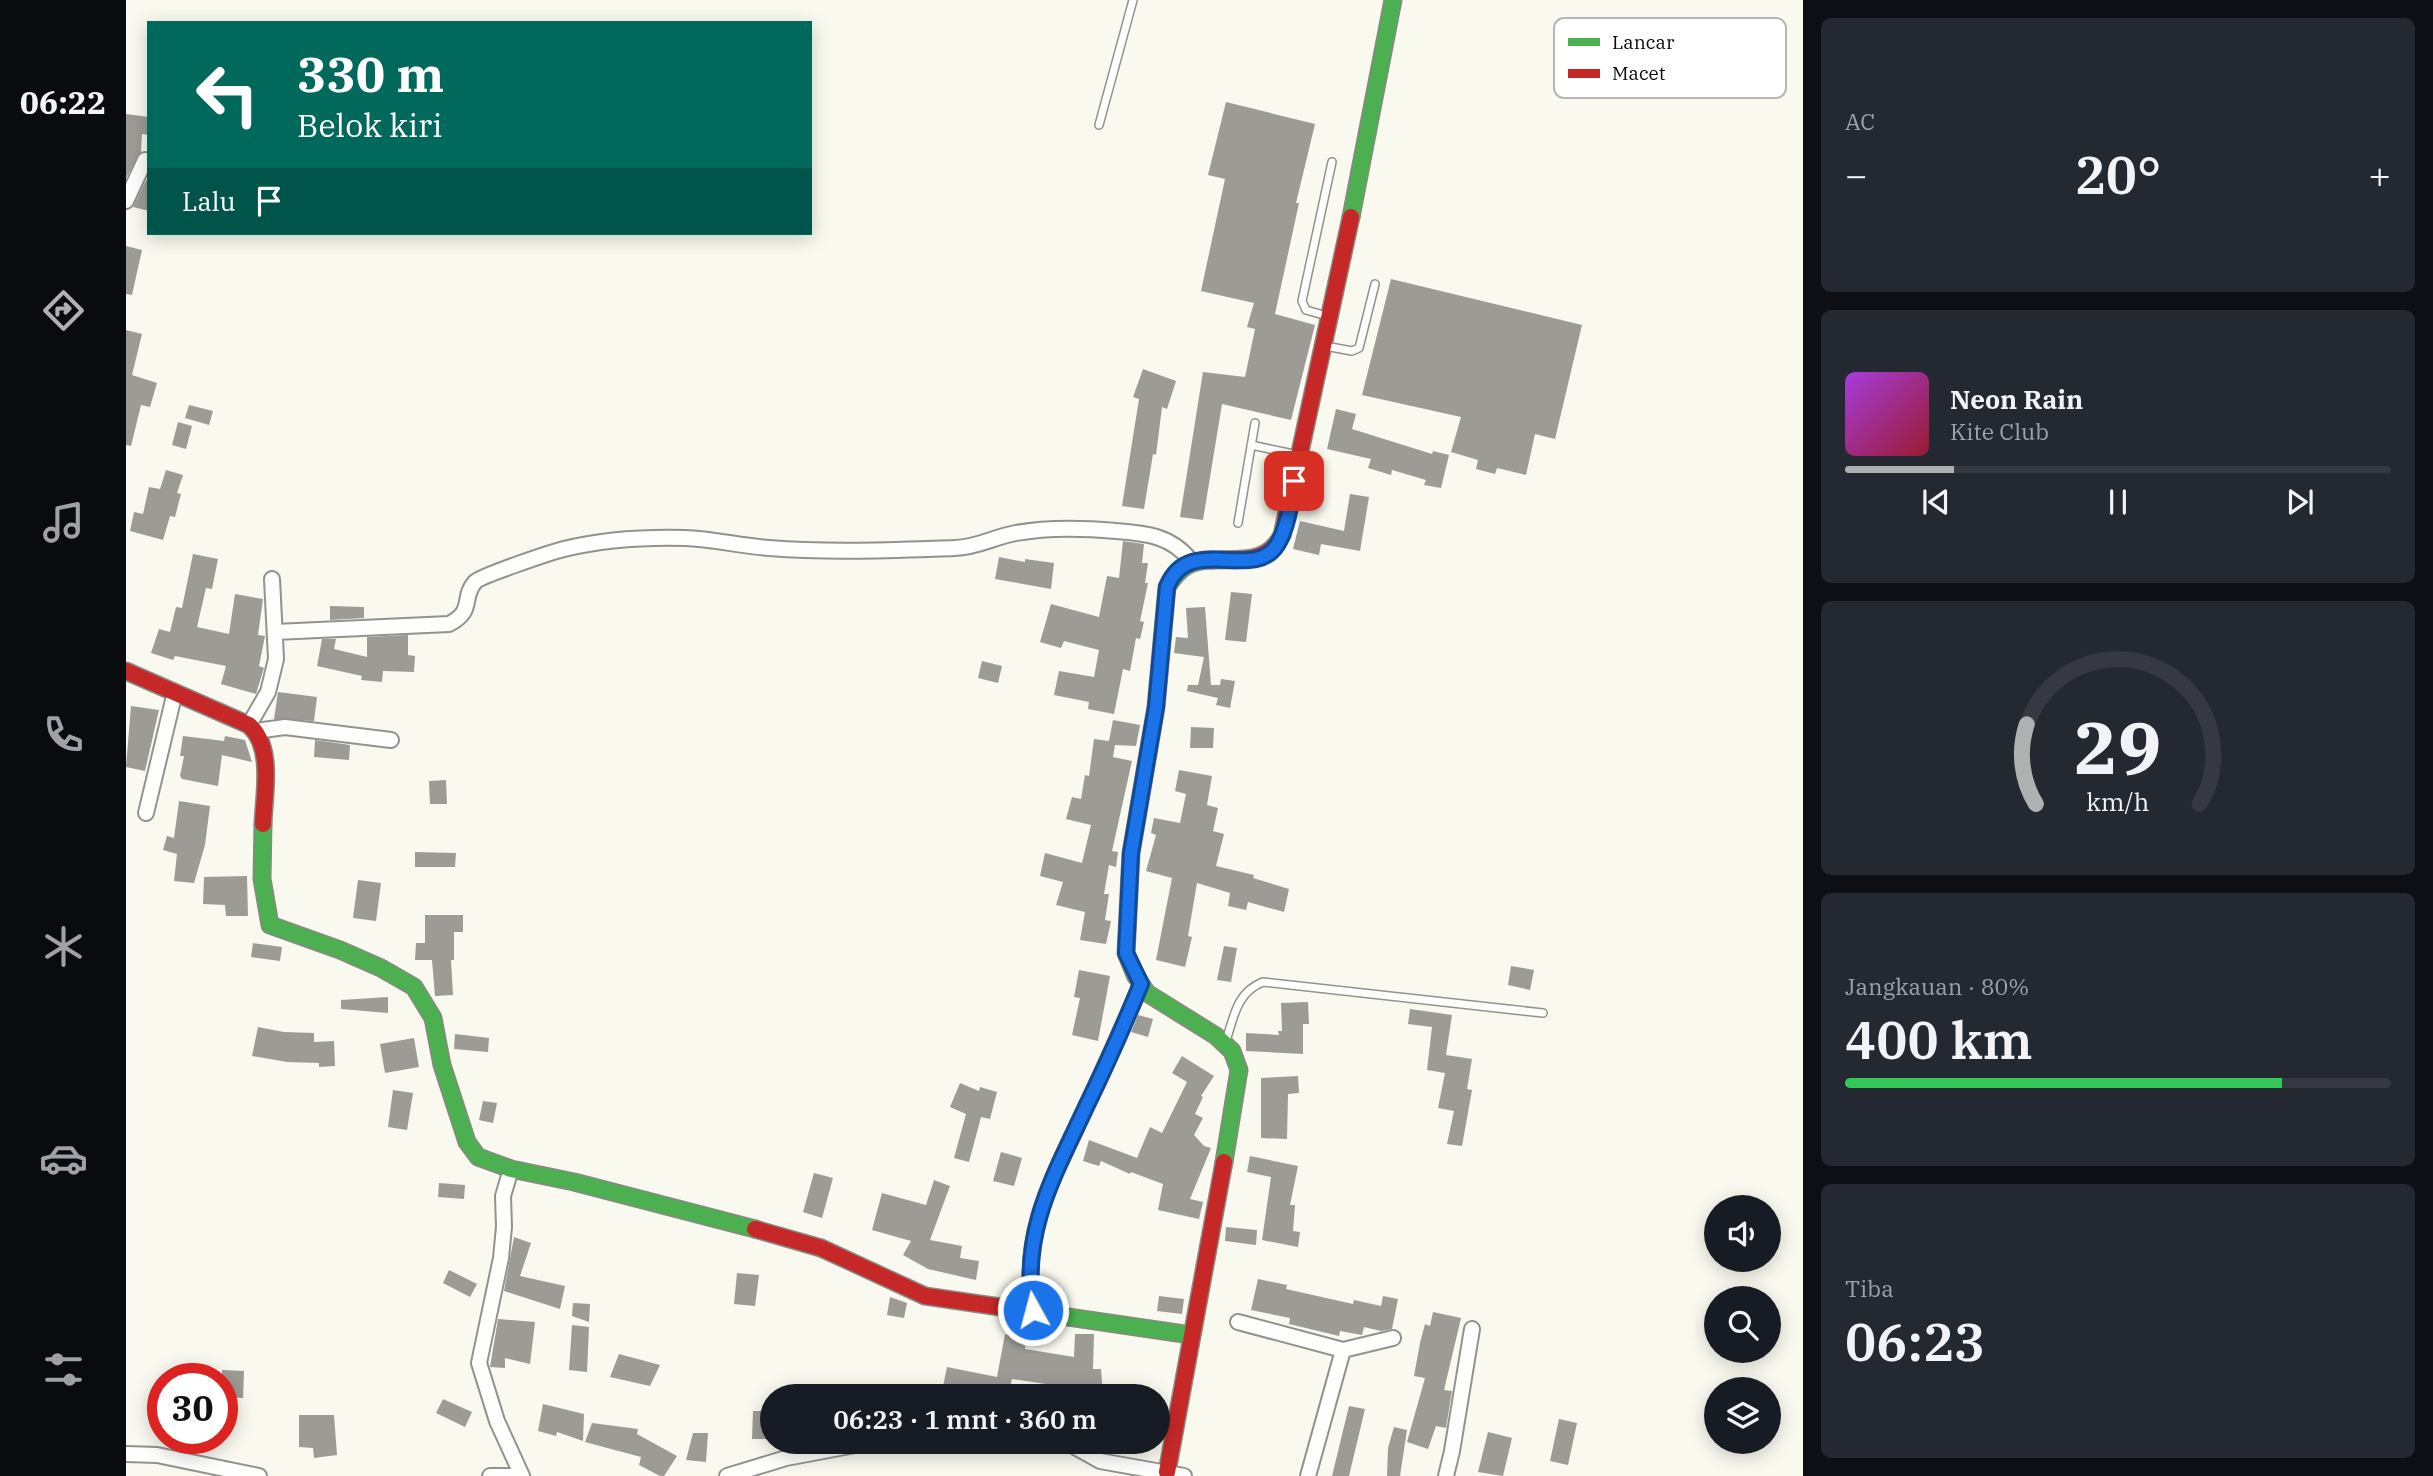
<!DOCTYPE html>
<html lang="id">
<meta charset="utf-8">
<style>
body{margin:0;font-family:"IBM Plex Serif",serif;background:#242831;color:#f1f3f6;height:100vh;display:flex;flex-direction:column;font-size:26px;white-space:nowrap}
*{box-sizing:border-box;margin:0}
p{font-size:23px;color:#9ea1a6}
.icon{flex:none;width:38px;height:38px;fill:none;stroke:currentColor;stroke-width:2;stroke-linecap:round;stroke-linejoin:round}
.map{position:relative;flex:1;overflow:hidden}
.sheet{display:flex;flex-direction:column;gap:18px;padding:18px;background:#0d0f14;width:630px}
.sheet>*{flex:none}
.banner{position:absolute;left:21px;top:21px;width:665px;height:214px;border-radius:0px;box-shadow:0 4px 18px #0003;background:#00695c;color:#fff;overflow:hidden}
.buttons{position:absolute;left:1578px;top:1195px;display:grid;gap:14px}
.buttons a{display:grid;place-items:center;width:77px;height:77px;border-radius:50%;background:#171b24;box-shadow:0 4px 18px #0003;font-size:35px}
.speed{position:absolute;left:21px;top:1363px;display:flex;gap:14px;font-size:35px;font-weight:700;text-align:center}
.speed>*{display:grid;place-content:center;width:91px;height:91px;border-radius:50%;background:#171b24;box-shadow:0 4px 18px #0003;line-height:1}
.speed .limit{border:10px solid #d22;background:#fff;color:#111}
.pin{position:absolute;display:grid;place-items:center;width:60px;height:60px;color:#fff;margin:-30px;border-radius:14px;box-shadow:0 4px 10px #0006}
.me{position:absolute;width:77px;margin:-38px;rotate:353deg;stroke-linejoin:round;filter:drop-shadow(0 0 5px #0008)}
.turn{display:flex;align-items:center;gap:24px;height:147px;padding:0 35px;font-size:32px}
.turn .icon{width:91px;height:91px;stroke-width:2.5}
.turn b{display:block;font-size:49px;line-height:60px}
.then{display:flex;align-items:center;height:66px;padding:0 35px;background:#0003;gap:14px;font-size:26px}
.big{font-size:52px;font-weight:600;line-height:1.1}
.sheet .card{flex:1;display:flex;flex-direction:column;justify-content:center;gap:10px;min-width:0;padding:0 24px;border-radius:10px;background:#242831}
.sheet .dial{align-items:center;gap:0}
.dial svg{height:182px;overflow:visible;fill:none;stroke:#363941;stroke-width:7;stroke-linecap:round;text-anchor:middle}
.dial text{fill:#f1f3f6;stroke:none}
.song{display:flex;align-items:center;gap:21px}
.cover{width:84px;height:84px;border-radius:10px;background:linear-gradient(135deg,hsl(280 70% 55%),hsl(350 70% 35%))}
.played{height:7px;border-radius:4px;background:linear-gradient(90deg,#afb0b0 20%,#363941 20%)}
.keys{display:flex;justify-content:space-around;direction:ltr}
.heat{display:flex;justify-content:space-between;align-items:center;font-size:38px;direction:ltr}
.charge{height:10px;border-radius:5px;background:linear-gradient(90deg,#34c759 80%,#363941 0)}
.trip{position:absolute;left:634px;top:1384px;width:410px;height:70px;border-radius:35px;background:#171b24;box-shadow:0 4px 18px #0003;font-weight:600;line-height:70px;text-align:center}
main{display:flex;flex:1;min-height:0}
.dock{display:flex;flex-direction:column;width:126px;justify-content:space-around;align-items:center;background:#090b0e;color:#9ea1a6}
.dock .icon{width:49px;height:49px}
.dock .on{color:#afb0b0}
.dock b{font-size:32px;color:#f1f3f6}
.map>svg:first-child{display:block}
.building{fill:#9c9b95}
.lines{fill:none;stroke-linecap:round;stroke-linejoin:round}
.lane-casing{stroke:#92928e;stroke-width:10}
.street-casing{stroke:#92928e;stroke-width:18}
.fast-casing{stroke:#898984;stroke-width:19}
.jam-casing{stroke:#898984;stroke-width:19}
.lane{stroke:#fefefd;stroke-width:7}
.street{stroke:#fefefd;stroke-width:14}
.fast{stroke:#4caf50;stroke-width:16}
.jam{stroke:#c62828;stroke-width:16}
.route-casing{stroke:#114b97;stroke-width:18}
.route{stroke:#1a73e8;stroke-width:12}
.key{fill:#fff;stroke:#b6b6b6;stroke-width:2}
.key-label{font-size:19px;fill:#0b0b0b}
</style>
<main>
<nav class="dock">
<b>06:22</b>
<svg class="icon on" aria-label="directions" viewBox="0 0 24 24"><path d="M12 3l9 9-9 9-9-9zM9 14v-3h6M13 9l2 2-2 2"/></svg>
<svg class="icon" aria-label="music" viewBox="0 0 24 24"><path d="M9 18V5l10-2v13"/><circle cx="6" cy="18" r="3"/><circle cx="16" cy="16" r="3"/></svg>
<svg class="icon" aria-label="phone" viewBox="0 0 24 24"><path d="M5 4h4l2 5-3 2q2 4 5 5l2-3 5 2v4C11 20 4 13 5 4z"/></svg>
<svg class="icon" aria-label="climate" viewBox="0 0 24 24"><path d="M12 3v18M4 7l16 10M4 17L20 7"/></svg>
<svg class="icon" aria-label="car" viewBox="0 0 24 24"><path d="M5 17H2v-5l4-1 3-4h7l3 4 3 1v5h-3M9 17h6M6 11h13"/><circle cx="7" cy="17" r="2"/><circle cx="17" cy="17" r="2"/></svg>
<svg class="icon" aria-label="filters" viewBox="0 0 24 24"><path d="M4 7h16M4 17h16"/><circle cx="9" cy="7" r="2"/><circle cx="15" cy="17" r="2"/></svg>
</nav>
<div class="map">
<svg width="1677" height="1476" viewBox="0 0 1677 1476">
<rect width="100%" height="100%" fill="#f9f9ef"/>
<path class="building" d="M1100 102 1189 124 1170 203H1173L1149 314 1189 325 1165 420 1096 404 1077 520 1054 517 1077 372 1119 377 1129 329 1121 327 1128 303 1075 291 1099 179 1082 175Z
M0 114 23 117V135L16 134 15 152 0 178Z
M20 180 23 181V211L7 207Z
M0 246 16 250 6 295 0 294Z
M1265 279 1456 325 1429 439 1409 434 1400 475 1371 468 1369 474 1350 469 1352 460 1325 452 1335 417 1236 395Z
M0 330 16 334 6 375 31 383 24 407 15 405 5 446 0 445Z
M1017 369 1050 381 1041 409 1036 407 1030 455 1027 454 1018 509 996 506 1013 399 1007 397Z
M63 405 87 411 83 425 59 418Z
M1210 409 1230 414 1226 429 1306 454 1307 451 1323 455 1315 488 1298 485 1300 480 1266 470 1265 475 1242 468 1245 459 1201 449Z
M52 422 66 426 60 449 46 445Z
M40 470 57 475 51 493 55 494 49 517 44 516 37 540 4 531 8 512 17 514 23 487 34 489Z
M1224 494 1243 497 1234 551 1195 544 1193 555 1167 549 1174 521 1218 531Z
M997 541 1018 544 1016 563H1022L1019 583H1022L1014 621 1018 622 1014 639 1010 638 1004 671 997 669 988 714 962 709 963 702 928 695 933 671 968 677 973 650 938 641 935 648 914 642 925 604 973 617 981 576 993 578Z
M67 554 92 559 86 589 80 588 71 627 103 634 109 594 137 599 132 635 139 636 133 666 138 668 130 694 95 684 100 666 49 656 47 660 25 653 33 629 44 632 50 607 56 608Z
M873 557 899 562V559L928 563 925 589 869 579Z
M1105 592 1126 594 1120 642 1099 640Z
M204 606 238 607V618L204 620Z
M1079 607 1085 685H1094L1095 679 1109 681 1104 708 1090 705 1092 698 1061 691 1062 685H1072L1078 657 1048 653 1050 637 1062 638 1060 608Z
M282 635V655L289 656 288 672 257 671 256 682 235 680 236 676 191 666 196 639H210L208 649 241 657V637Z
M856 661 876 666 872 683 852 678Z
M152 692 191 697 188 721 148 719Z
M5 706 33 710 19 771 0 767Z
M987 720 1014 725 1010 746 989 745 987 757 1006 761 986 851 992 852 990 867 983 865 978 894H983L979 920 985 921 980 944 954 940 959 912 930 905 937 882 914 876 919 853 956 863 965 825 940 819 946 797 955 799 959 775 963 776 968 739 983 741Z
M1065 727 1088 728 1087 748H1064Z
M57 736 98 741 99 736 119 740 126 762 96 755 92 786 56 779 54 776 58 756H54Z
M189 740 224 745 223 760 188 757Z
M1053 770 1086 776 1081 805 1092 808 1087 831 1098 834 1090 866 1128 875 1127 878 1163 889 1158 912 1122 902 1120 910 1102 906 1104 893 1071 883 1062 936 1066 937 1059 967 1030 960 1046 878 1020 871 1030 835 1025 833 1028 818 1054 823 1060 794 1049 791Z
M320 780 321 804H304L303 781Z
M53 801 84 806 79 845 68 883 48 881 51 854 37 850 41 836 48 838Z
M289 852 330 853 329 867H289Z
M121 876 122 916H100L99 905 77 904 78 877Z
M232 880 255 883 250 921 227 918Z
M299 915H337V932H328V960H325L327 995 309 996 306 960H289L290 943H299Z
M127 943 156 947 154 961 125 957Z
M1098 946 1111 948 1105 982 1091 980Z
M1385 966 1408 970 1404 990 1382 985Z
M953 970 984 976 972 1041 946 1035 954 998 948 997Z
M262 997V1013L215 1009V1000Z
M1182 1002 1183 1024H1177V1054L1120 1051V1033L1153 1035 1152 1031H1156L1155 1003Z
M1284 1009 1326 1015 1320 1055 1346 1059 1341 1089 1346 1090 1336 1146 1321 1144 1328 1111 1312 1108 1319 1073 1301 1070 1306 1027 1282 1024Z
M1012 1015 1027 1019 1022 1037 1005 1032Z
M132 1027 158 1032 188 1033V1042L208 1041 209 1066 193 1067V1063L161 1062 126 1056Z
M329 1034 363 1038 362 1052 328 1049Z
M288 1038 293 1067 259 1073 254 1044Z
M1056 1056 1088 1076 1075 1096 1077 1097 1069 1114 1077 1118 1068 1135 1078 1146 1085 1148 1064 1199 1077 1202 1073 1219 1032 1210 1037 1184 1005 1172 1004 1174 975 1161 973 1166 957 1161 963 1140 1011 1158 1024 1127 1036 1133 1061 1082 1046 1073Z
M1172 1076 1173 1093 1162 1094 1161 1139 1135 1138V1078Z
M834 1083 853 1091 854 1087 871 1092 864 1119 855 1117 843 1162 828 1158 840 1114 824 1107Z
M267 1090 287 1093 281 1130 262 1127Z
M357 1101 371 1103 367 1123 353 1120Z
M875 1152 896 1158 888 1186 867 1181Z
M1124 1156 1172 1166 1164 1205H1169L1167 1231 1174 1232 1172 1247 1136 1240 1145 1177 1121 1172Z
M688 1173 707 1178 696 1218 677 1212Z
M808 1180 824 1186 804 1240 836 1246 834 1258 853 1261 850 1280 802 1269 777 1255 785 1241 746 1230 756 1193 800 1205Z
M313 1183 339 1185 338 1199 312 1197Z
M1100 1227 1131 1230 1130 1245 1099 1241Z
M388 1237 405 1243 394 1276 439 1286 434 1309 378 1291Z
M323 1270 351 1284 344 1297 317 1283Z
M611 1273 633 1275 629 1306 608 1304Z
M1132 1279 1161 1285 1160 1289 1227 1304 1228 1300 1255 1306 1257 1296 1272 1299 1266 1329 1255 1331 1238 1327 1236 1335 1214 1331 1213 1336 1163 1324 1164 1318 1125 1310Z
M1033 1296 1058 1299 1056 1314 1031 1311Z
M764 1297 781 1303 778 1318 761 1315Z
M447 1303 464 1304 463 1322 446 1316Z
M1307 1312 1335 1318 1318 1390 1326 1391 1320 1428 1310 1426 1302 1449 1281 1442 1299 1378 1288 1376 1294 1343 1299 1324 1304 1326Z
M372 1319 409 1322 404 1364 379 1358V1368L364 1367Z
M446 1325 463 1327 461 1372 443 1370Z
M879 1334 900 1338 899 1349 948 1357 949 1334H968L967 1369H975L977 1396H959V1390L886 1379 882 1396H815L821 1367 871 1377Z
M493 1354 534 1365 524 1386 484 1377Z
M96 1370 118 1371 117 1398 96 1397Z
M317 1399 346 1412 339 1427 310 1413Z
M417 1404 458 1414 457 1441 431 1432 430 1436 412 1431Z
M1223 1406 1239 1409 1223 1476H1206Z
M627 1411H646V1439H626Z
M173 1415H208L211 1455 188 1458 187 1448 173 1447Z
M1433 1419 1451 1423 1442 1465 1424 1461Z
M466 1423 512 1429 511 1434 551 1456 538 1476H534L513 1465 515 1457 459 1442Z
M1268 1427 1281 1430 1274 1476H1261L1262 1448Z
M1362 1432 1386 1438 1377 1476 1352 1472Z
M567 1433H582L580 1462 560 1460Z"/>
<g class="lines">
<defs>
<path id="lane" d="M973 125 1007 0
M1201 316 1180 310 1176 301 1206 162
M1199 346 1226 351 1233 348 1249 284
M1125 445 1172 455
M1112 523 1129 423
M1100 1041C1108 1016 1111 992 1137 982L1417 1013"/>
<path id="street" d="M0 201 19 160
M149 632 323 624C349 611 335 598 349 582 354 576 426 552 438 549 475 540 520 537 559 538 587 539 615 546 643 548 705 553 767 550 829 548 853 547 867 537 890 533 922 527 958 528 990 531 1020 533 1046 536 1065 561
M123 725 142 692 150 659 146 579
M130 731 159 727 265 740
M20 813 49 692
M385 1169 377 1196 378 1227 375 1258 353 1363 371 1421 396 1476
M907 1310C895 1232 926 1180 958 1111 978 1069 997 1027 1015 984
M1112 1322 1217 1350 1267 1338
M940 1442 974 1461 1058 1476
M0 1454 31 1455 133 1476
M364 1476H394
M601 1476 660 1458 745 1442
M1182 1476 1217 1350
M1320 1476 1326 1451 1346 1329"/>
<path id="fast" d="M1225 217 1267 0
M1087 560C1064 560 1053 568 1041 587L1030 707 1005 853 1000 953 1009 975 1021 993 1090 1036 1106 1051 1113 1070 1098 1162
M137 824 136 879 144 925 214 950 255 968 288 987 307 1018 316 1065 341 1142 352 1157 385 1169 448 1182 629 1229
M888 1309 1065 1335"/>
<path id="jam" d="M1087 560C1116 559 1141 564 1156 535L1225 217
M0 671 123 725C148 747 138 794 137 824
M629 1229 695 1248 799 1296 888 1309
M1041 1472 1098 1162"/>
</defs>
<use href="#lane" class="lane-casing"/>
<use href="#street" class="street-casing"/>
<use href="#fast" class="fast-casing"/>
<use href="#jam" class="jam-casing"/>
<use href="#lane" class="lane"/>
<use href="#street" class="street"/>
<use href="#fast" class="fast"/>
<use href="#jam" class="jam"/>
</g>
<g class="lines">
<defs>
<path id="route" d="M907 1310C895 1231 928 1176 960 1107 980 1066 998 1025 1015 984L1000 953 1005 853 1030 707 1041 587C1062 533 1128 582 1151 545 1162 528 1165 501 1168 481"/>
</defs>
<use href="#route" class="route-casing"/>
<use href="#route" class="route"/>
</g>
<rect x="1428" y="18" width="232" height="80" rx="10" class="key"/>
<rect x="1442" y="38" width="32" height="8" fill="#4caf50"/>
<rect x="1442" y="69" width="32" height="9" fill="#c62828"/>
<g class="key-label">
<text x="1486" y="49">Lancar</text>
<text x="1486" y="80">Macet</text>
</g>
</svg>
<div class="buttons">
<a><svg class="icon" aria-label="sound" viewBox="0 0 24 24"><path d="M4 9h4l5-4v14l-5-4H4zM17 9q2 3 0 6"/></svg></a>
<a><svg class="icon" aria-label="search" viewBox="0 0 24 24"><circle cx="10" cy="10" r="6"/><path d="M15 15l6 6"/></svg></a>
<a><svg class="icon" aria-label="layers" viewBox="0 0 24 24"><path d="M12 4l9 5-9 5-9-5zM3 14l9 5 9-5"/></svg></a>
</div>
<div class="speed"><div class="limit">30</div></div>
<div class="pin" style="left:1168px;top:481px;background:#d93025"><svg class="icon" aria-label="arrive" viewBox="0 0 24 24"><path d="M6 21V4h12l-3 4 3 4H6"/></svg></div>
<svg class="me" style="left:907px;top:1310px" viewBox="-20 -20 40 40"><circle r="17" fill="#1a73e8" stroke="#fff" stroke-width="3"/><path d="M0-11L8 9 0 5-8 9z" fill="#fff"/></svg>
<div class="trip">06:23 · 1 mnt · 360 m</div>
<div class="banner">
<div class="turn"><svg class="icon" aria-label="left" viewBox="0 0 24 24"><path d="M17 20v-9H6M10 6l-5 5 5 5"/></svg><div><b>330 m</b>Belok kiri</div></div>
<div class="then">Lalu<svg class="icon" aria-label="arrive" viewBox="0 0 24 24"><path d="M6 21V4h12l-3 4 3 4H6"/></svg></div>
</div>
</div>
<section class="sheet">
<div class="card"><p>AC</p>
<div class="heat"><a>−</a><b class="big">20°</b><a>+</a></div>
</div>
<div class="card">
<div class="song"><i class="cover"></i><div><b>Neon Rain</b><p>Kite Club</p></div></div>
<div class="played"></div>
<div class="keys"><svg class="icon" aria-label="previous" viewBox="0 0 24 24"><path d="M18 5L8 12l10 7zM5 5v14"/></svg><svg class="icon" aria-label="pause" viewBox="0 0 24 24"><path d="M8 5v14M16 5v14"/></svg><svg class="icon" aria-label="next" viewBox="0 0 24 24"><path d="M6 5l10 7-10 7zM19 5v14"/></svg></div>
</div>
<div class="card dial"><svg viewBox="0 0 100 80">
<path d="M14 69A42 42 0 1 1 86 69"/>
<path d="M14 69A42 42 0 0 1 10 34" stroke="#afb0b0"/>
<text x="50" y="56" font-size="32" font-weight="700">29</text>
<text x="50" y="72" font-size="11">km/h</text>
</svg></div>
<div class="card"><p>Jangkauan · 80%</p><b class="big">400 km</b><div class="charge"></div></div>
<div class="card"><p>Tiba</p><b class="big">06:23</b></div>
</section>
</main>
